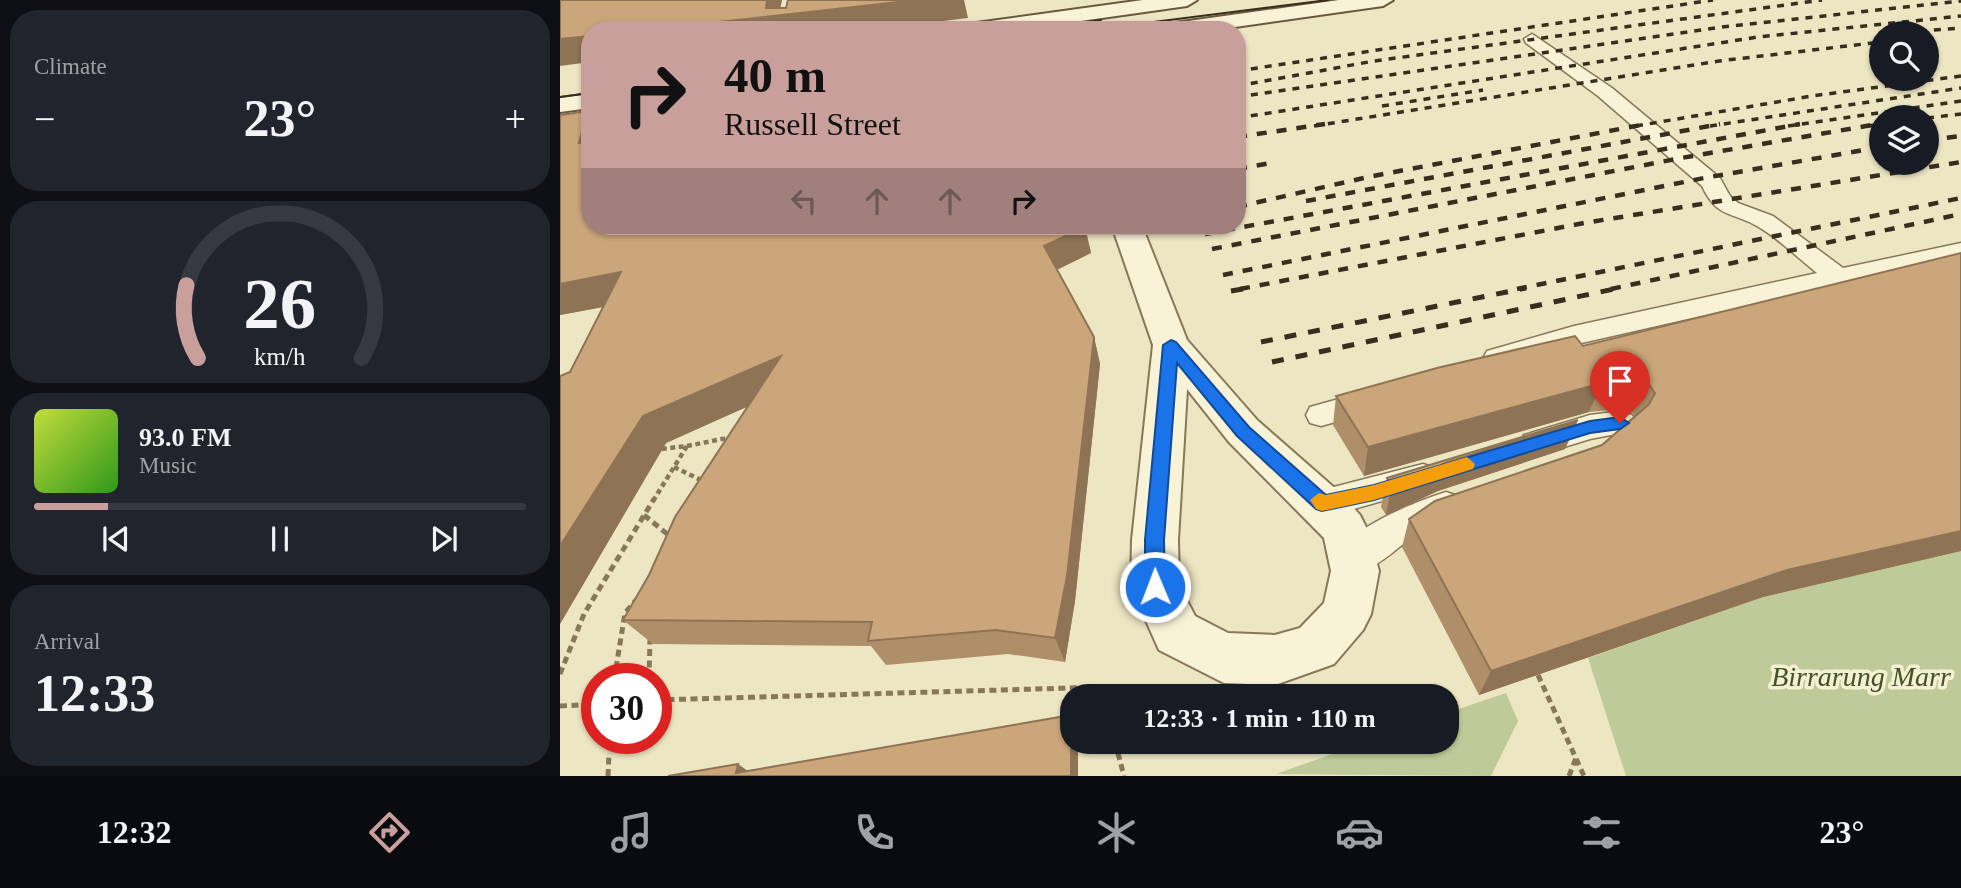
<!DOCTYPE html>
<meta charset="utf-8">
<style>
body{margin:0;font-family:Georgia,serif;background:#20242c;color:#f1f3f6;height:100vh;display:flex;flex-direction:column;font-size:26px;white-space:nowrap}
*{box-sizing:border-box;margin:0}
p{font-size:23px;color:#9ea1a6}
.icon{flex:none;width:38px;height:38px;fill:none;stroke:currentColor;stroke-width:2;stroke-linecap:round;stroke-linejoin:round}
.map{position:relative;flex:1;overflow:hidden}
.sheet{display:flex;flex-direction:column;gap:10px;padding:10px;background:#0d0f14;width:560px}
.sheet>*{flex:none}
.hud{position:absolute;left:21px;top:21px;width:665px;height:214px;border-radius:28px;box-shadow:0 2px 5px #0004;background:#c89f9b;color:#111;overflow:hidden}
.controls{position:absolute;left:1309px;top:21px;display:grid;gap:14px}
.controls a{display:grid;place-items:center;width:70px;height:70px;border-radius:50%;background:#171b24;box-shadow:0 2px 5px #0004;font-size:35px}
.speed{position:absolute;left:21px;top:663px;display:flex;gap:14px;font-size:35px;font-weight:700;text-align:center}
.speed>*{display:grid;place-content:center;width:91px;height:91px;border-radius:50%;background:#171b24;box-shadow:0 2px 5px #0004;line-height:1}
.speed .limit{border:10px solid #d22;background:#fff;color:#111}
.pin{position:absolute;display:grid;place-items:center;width:60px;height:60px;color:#fff;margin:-72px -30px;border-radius:50% 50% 50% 0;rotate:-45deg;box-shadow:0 0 7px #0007}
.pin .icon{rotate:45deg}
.me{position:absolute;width:77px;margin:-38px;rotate:359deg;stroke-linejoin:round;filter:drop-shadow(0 0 5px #0008)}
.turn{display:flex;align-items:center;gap:24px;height:147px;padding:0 28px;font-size:32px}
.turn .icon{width:91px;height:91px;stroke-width:2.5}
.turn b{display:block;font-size:49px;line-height:60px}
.lanes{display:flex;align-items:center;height:66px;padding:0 28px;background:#0003;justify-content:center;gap:35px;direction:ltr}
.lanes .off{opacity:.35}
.big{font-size:52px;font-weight:700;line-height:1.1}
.sheet .widget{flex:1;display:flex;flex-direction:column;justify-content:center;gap:10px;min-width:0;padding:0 24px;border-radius:28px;background:#20242c}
.sheet .dial{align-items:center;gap:0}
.dial svg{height:182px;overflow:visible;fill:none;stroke:#363941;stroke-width:7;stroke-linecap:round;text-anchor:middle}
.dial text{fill:#f1f3f6;stroke:none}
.song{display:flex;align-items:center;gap:21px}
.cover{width:84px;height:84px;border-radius:10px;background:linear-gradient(135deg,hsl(70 70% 55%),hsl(110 70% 35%))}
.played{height:7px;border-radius:4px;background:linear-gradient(90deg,#c89f9b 15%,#363941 15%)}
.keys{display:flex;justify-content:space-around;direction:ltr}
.heat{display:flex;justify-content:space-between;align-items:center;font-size:38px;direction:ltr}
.trip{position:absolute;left:500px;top:684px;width:399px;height:70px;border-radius:28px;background:#171b24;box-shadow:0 2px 5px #0004;font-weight:700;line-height:70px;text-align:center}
.menu{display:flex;height:112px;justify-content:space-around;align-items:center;background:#090b0e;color:#9ea1a6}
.menu .icon{width:49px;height:49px}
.menu .active{color:#c89f9b}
.menu b{font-size:32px;color:#f1f3f6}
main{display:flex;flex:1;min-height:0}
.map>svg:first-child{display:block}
.green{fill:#becb98}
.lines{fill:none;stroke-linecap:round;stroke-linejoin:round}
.service-casing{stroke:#87785a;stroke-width:3}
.minor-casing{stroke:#87785a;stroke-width:4}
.secondary-casing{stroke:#69593e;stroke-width:4}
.path-far1{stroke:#87785a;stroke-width:4.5;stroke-dasharray:5 3.5;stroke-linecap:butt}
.path{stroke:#87785a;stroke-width:5;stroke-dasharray:7 4.5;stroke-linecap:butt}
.service{fill:#f8f3d7;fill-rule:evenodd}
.minor{fill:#f8f3d7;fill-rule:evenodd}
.secondary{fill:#f8f3d7;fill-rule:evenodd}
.tram{stroke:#382e1e;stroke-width:2}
.rail-far2{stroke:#382e1e;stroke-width:3.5;stroke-dasharray:7 7;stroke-linecap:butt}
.rail-far1{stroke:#382e1e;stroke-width:4.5;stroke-dasharray:10 10;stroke-linecap:butt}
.rail{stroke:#382e1e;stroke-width:5;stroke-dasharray:12 12;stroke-linecap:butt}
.wall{fill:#af8f69}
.shaded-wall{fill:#8e7455}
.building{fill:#cba67a;stroke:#8e7455;stroke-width:2}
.route{fill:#1a73e8;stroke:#114b97;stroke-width:2}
.slow{fill:#f59e0b}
.labels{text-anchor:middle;stroke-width:7;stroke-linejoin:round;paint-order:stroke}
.near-park-label{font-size:28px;font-style:italic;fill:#425425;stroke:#f5f0d3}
</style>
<main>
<section class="sheet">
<div class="widget"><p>Climate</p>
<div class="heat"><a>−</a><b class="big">23°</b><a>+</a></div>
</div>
<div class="widget dial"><svg viewBox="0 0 100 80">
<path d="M14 69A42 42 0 1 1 86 69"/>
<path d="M14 69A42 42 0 0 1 9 37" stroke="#c89f9b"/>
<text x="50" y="56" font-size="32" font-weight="700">26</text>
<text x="50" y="72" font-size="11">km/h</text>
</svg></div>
<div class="widget">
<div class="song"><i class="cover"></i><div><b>93.0 FM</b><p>Music</p></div></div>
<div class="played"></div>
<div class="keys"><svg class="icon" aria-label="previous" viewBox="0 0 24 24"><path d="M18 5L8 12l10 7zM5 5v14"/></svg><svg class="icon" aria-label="pause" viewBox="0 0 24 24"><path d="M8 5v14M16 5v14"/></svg><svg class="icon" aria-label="next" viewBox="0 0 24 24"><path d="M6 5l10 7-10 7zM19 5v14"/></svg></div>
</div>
<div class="widget"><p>Arrival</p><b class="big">12:33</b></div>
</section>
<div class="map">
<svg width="1401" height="776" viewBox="0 0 1401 776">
<rect width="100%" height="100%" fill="#ede6c3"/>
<path class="green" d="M1401 551V776H1066L1028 658 1203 597Z
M946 693 958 721 931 776 716 774 806 742H887V713Z"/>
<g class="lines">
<defs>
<path id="service" d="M972 34 1052 88 1160 178 1170 196 1178 203 1213 216 1283 268 1401 243V257L1017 344 937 368 927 365 923 358 927 351 1014 326 1257 273C1238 258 1218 238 1197 226 1170 211 1157 218 1142 186L1038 96 966 43 964 39Z
M811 390 822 393 826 401 822 409 761 426 750 423 746 415 750 407Z
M1061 411 1072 415 1077 423 1072 431 1030 439 975 456 964 453 959 444 964 435 1030 415Z
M863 464 875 468 880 477 875 486 762 518 750 514 745 504 750 494 762 490Z
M886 492 898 496 903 506 898 516C888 520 876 522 867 527 840 541 813 581 781 569L776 558C790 527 855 502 886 492Z"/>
<path id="minor" d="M552 226H582L627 340 697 420 778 491 800 515 807 529 819 571 811 614 803 630 774 664 715 685 664 683 599 650 571 587 572 540 593 345ZM627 389 669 442 764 538 771 571 764 603 740 628 715 635 668 633 635 616 619 585 618 540Z"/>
<path id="secondary" d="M583 0H637L627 6 457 30H398L409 24Z
M779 0H833L823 6 654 30H596L607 24Z
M30 94V108L0 112V98Z"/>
</defs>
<use href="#service" class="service-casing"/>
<use href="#minor" class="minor-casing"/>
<use href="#secondary" class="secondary-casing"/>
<path class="path-far1" d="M127 446 172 437
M114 467 145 482
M93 501 127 446 101 449"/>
<path class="path" d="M84 515 112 538
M56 668 65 613 76 600
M0 674 24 614 94 499
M978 675 1024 776
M89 679 90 638
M96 700 545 687 546 696
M0 706 37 704
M555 742 564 776
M48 776 49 753
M1009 776 1016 758"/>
<use href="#service" class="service"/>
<use href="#minor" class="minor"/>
<use href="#secondary" class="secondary"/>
<path class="tram" d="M468 30 541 20
M530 30 768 0
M0 97 30 93"/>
<path class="rail-far2" d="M1332 33 1401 28
M677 71 1153 0
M677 86 814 61 1262 0
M677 97 1162 27 1401 1
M822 106 923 90
M677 118 1198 37 1401 16
M1367 118 1401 114
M754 126 1159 61 1321 42
M1076 126 1252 96 1401 76
M1150 126 1401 88
M1228 126 1401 101
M1308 126 1321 124"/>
<path class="rail-far1" d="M677 137 765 124
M1367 140 1401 136
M677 169 716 162
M746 201 1160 124
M677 207 808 177 1086 124
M645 234 1240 124
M652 249 1121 158 1318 124
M663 275 1144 178 1321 147
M680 289 1024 223 1401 162
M957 289 1401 198
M1051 289 1401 214"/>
<path class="rail" d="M671 291 689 288
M701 342 966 288
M712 362 1059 288"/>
</g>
<path class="wall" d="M28 111 30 113V226L525 227 531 253 497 270 534 337 540 364 515 601 505 662 448 654 326 665 311 646 93 644 63 620 188 406 106 443 0 624V376L10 372 43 307 0 315Z
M1401 253V551L1203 597 919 695 842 547 849 519 1042 445 1075 416 1073 413 1062 409 1029 412 804 476 773 425 776 396 1023 346Z
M1018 420 1005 449 878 491 826 515 821 507 827 478Z"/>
<path class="shaded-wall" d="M207 0H222L219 15 356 0H404L408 18 309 30H88L206 8Z
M30 36V62L0 66V39Z
M28 111 30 113V159L19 143Z
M525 227 531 253 490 273 484 246Z
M61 272 81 300 0 315V284Z
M534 337 540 364 515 601 505 662 495 638Z
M221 356 238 384 106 443 0 624V546L83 416Z
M1042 383 1029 412 804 476 808 447Z
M1018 420 1005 449 878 491 826 515 831 487 886 463Z
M1401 531V551L1203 597 919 695 931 671 1227 570Z
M511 715 513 719V742H518V776H511Z
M178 764 195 776 176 773Z"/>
<path class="building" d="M0 0H207L206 8H226L228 0H356L88 30H30V36L0 39Z
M28 111 19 143H30V226L525 227 484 246 534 337 507 576 495 638 436 630 308 641 312 622 63 620 89 575 115 517 221 356 83 416 0 546V376L10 372 61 272 0 284V115Z
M1401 253V531L1227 570 931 671 849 519 875 501 1042 445 1089 404 1095 393 1088 383 1076 379 1042 383 808 447 776 396 877 368 1015 336 1023 346Z
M1018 420 886 463 831 487 827 478Z
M511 715V776H108L178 764 176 773Z"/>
<path class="route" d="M611 340 616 342 689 427 766 495 814 485 1030 421 1060 417 1069 423 1060 429 1030 433 814 500 762 511 756 509 677 436 617 363 604 540 605 587 602 594 595 596 588 594 585 587V540L603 345Z"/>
<path class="slow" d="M907 457 915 464 913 469 814 500 762 511 756 509 750 500 759 493 766 495 814 485Z"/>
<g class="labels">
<g class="near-park-label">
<text x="1301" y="686">Birrarung Marr</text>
</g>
</g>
</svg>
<div class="controls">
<a><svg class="icon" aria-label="search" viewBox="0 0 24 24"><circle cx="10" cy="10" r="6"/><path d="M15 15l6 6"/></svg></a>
<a><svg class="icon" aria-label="layers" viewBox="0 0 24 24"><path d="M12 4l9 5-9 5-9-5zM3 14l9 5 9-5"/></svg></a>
</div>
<div class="speed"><div class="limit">30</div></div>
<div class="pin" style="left:1060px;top:423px;background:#d93025"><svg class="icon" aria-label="arrive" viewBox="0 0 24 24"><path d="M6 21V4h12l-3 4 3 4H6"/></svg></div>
<svg class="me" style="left:595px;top:587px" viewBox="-20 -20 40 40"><circle r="17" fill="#1a73e8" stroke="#fff" stroke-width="3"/><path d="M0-11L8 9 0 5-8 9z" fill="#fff"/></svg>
<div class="trip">12:33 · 1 min · 110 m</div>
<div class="hud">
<div class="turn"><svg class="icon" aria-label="right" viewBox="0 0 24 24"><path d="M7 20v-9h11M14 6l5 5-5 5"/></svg><div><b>40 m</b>Russell Street</div></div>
<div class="lanes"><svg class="icon off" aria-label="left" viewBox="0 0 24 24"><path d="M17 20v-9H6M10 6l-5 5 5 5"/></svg><svg class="icon off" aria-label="ahead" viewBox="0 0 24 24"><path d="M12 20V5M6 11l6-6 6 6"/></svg><svg class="icon off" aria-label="ahead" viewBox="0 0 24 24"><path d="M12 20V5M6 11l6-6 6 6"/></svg><svg class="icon" aria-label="right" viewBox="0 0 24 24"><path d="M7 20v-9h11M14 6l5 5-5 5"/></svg></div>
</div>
</div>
</main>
<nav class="menu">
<b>12:32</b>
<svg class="icon active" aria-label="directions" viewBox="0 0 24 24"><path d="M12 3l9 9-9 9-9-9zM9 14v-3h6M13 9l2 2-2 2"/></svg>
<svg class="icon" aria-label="music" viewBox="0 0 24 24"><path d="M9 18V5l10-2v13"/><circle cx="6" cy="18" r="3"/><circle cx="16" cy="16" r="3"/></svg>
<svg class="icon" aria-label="phone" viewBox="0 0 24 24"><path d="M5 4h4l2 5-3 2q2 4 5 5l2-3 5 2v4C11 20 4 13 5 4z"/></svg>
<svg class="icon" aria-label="climate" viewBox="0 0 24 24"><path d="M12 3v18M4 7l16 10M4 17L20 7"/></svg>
<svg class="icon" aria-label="car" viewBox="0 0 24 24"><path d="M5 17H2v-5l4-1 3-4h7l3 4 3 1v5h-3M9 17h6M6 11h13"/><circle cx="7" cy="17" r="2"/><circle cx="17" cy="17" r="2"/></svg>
<svg class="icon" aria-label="filters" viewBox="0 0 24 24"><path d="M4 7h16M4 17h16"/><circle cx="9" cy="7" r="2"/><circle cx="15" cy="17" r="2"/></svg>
<b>23°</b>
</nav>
